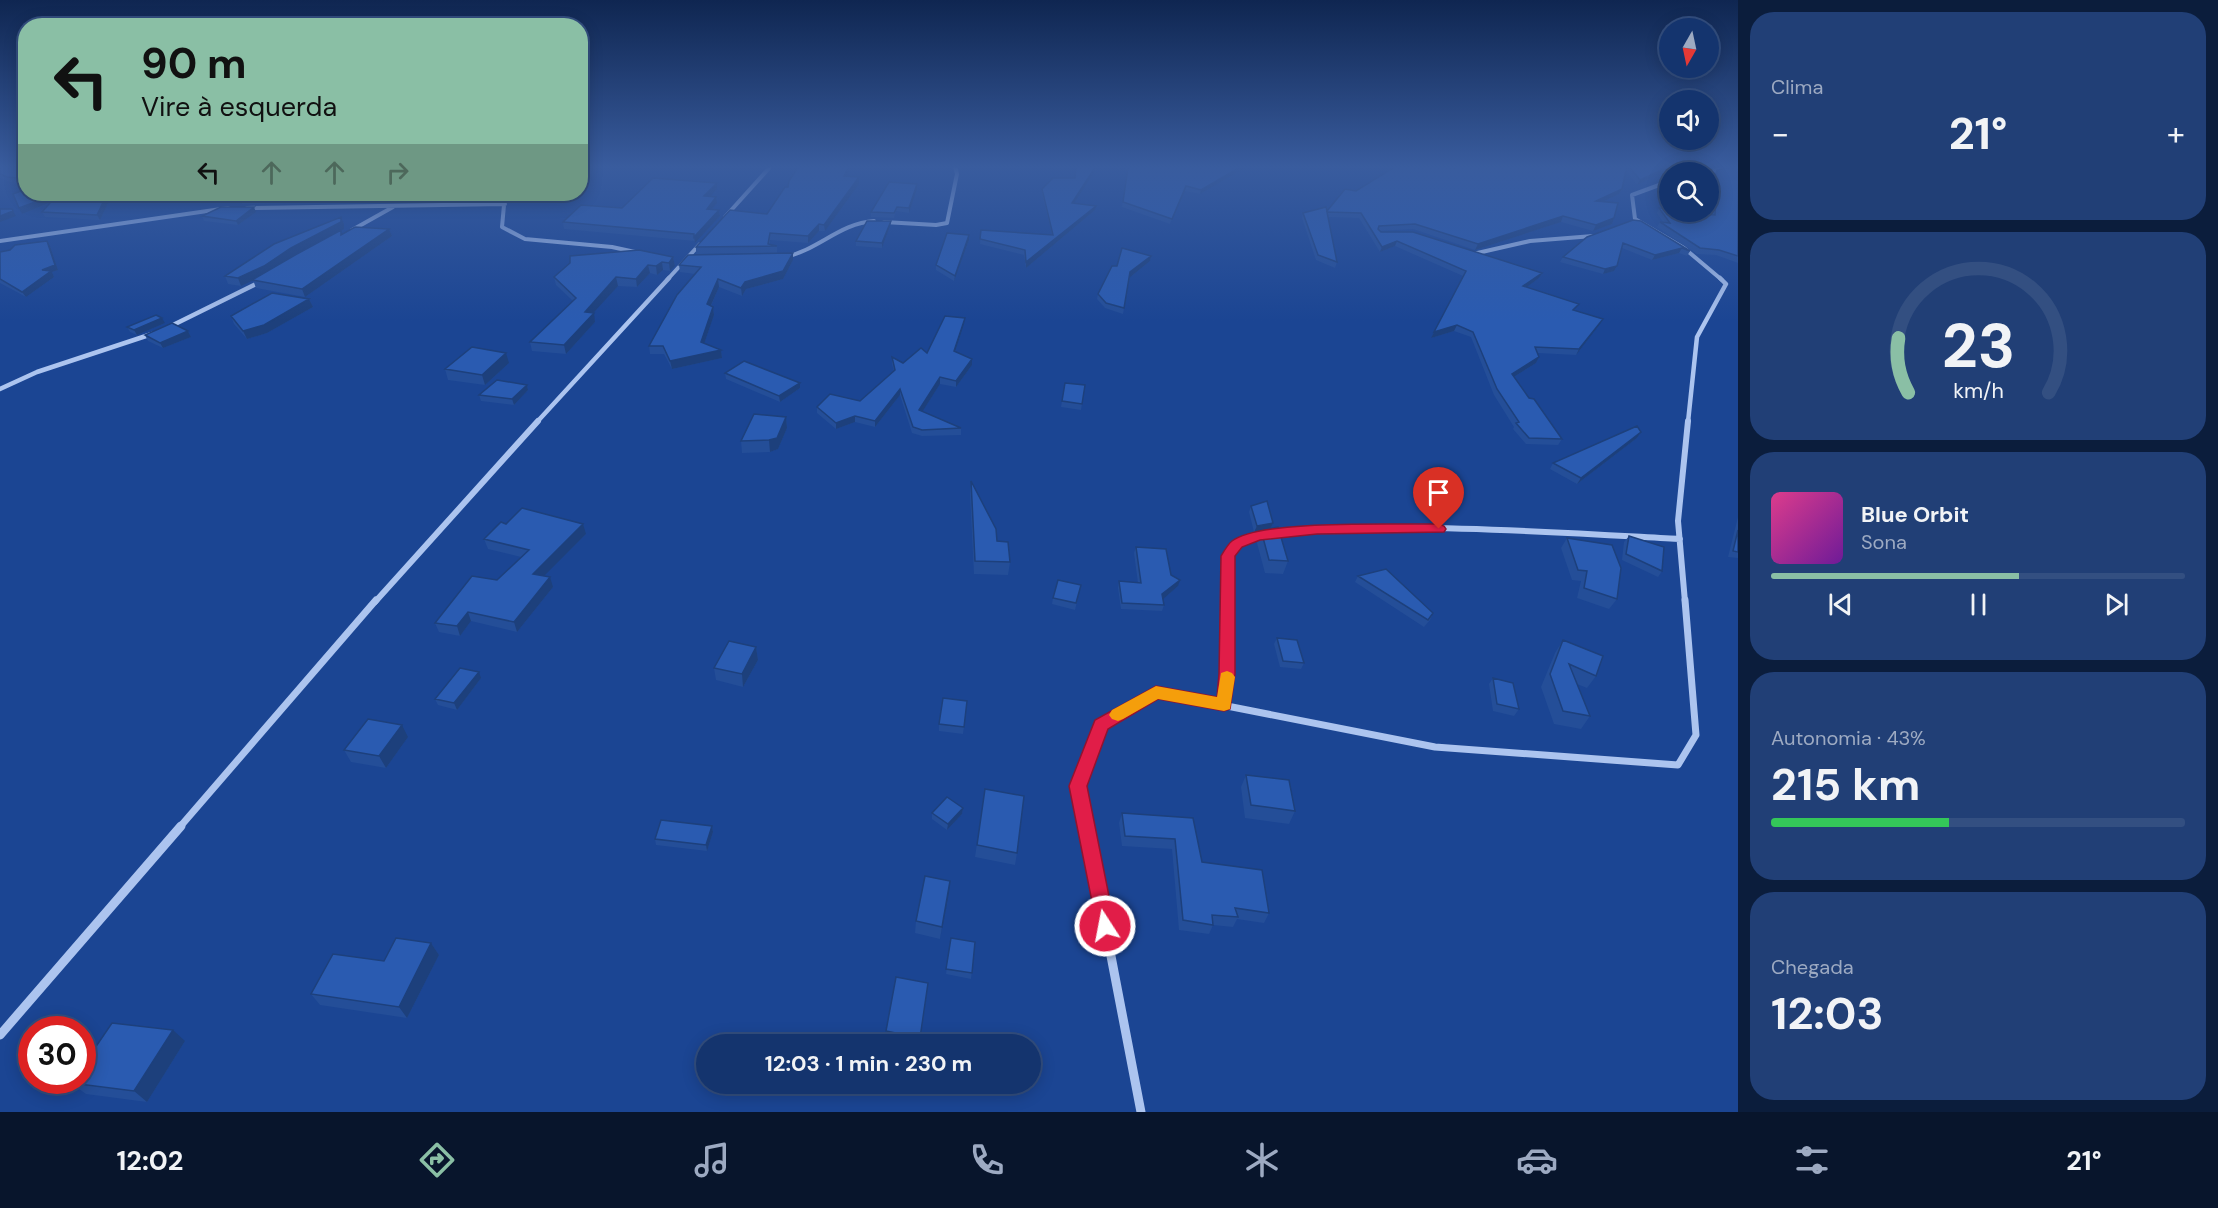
<!DOCTYPE html>
<html lang="pt">
<meta charset="utf-8">
<style>
body{margin:0;font-family:"DM Sans",sans-serif;background:#213f76;color:#f1f3f6;height:100vh;display:flex;flex-direction:column;font-size:22px;white-space:nowrap}
*{box-sizing:border-box;margin:0}
p{font-size:20px;color:#9daac2}
.icon{flex:none;width:33px;height:33px;fill:none;stroke:currentColor;stroke-width:2;stroke-linecap:round;stroke-linejoin:round}
.map{position:relative;flex:1;overflow:hidden}
.side{display:flex;flex-direction:column;gap:12px;padding:12px;background:#0b1d3c;width:480px}
.side>*{flex:none}
.guide{position:absolute;left:18px;top:18px;width:570px;height:183px;border-radius:24px;box-shadow:0 3px 15px #0003,0 0 0 2px #334f81;background:#8abfa5;color:#111;overflow:hidden}
.needle{width:39px;rotate:189deg}
.tools{position:absolute;left:1659px;top:18px;display:grid;gap:12px}
.tools a{display:grid;place-items:center;width:60px;height:60px;border-radius:50%;background:#14346e;box-shadow:0 3px 15px #0003,0 0 0 2px #334f81;font-size:30px}
.speed{position:absolute;left:18px;top:1016px;display:flex;gap:12px;font-size:30px;font-weight:700;text-align:center}
.speed>*{display:grid;place-content:center;width:78px;height:78px;border-radius:50%;background:#14346e;box-shadow:0 3px 15px #0003,0 0 0 2px #334f81;line-height:1}
.speed .limit{border:9px solid #d22;background:#fff;color:#111}
.pin{position:absolute;display:grid;place-items:center;width:51px;height:51px;color:#fff;margin:-62px -26px;border-radius:50% 50% 50% 0;rotate:-45deg;box-shadow:0 0 6px #0007}
.pin .icon{rotate:45deg}
.me{position:absolute;width:66px;margin:-33px;rotate:349deg;stroke-linejoin:round;filter:drop-shadow(0 0 4px #0008)}
.turn{display:flex;align-items:center;gap:21px;height:126px;padding:0 24px;font-size:27px}
.turn .icon{width:78px;height:78px;stroke-width:2.5}
.turn b{display:block;font-size:42px;line-height:51px}
.lanes{display:flex;align-items:center;height:57px;padding:0 24px;background:#0003;justify-content:center;gap:30px;direction:ltr}
.lanes .off{opacity:.35}
.big{font-size:45px;font-weight:700;line-height:1.1}
.side .widget{flex:1;display:flex;flex-direction:column;justify-content:center;gap:9px;min-width:0;padding:0 21px;border-radius:24px;background:#213f76}
.side .dial{align-items:center;gap:0}
.dial svg{height:156px;overflow:visible;fill:none;stroke:#334f81;stroke-width:7;stroke-linecap:round;text-anchor:middle}
.dial text{fill:#f1f3f6;stroke:none}
.song{display:flex;align-items:center;gap:18px}
.cover{width:72px;height:72px;border-radius:9px;background:linear-gradient(135deg,hsl(330 70% 55%),hsl(280 70% 35%))}
.played{height:6px;border-radius:3px;background:linear-gradient(90deg,#8abfa5 60%,#334f81 60%)}
.keys{display:flex;justify-content:space-around;direction:ltr}
.heat{display:flex;justify-content:space-between;align-items:center;font-size:33px;direction:ltr}
.charge{height:9px;border-radius:4px;background:linear-gradient(90deg,#34c759 43%,#334f81 0)}
.trip{position:absolute;left:696px;top:1034px;width:345px;height:60px;border-radius:30px;background:#14346e;box-shadow:0 3px 15px #0003,0 0 0 2px #334f81;font-weight:700;line-height:60px;text-align:center}
.dock{display:flex;height:96px;justify-content:space-around;align-items:center;background:#08152c;color:#9daac2}
.dock .icon{width:42px;height:42px}
.dock .selected{color:#8abfa5}
.dock b{font-size:27px;color:#f1f3f6}
main{display:flex;flex:1;min-height:0}
.map>svg:first-child{display:block}
.lines{fill:none;stroke-linecap:round;stroke-linejoin:round}
.minor-far4{stroke:#acc4ef;stroke-width:4}
.minor-far3{stroke:#acc4ef;stroke-width:4.5}
.minor-far2{stroke:#acc4ef;stroke-width:6}
.minor-far1{stroke:#acc4ef;stroke-width:7}
.minor{stroke:#acc4ef;stroke-width:9}
.wall{fill:#244e98}
.shaded-wall{fill:#1d407c}
.building{fill:#2a5bb1;stroke:#1d407c;stroke-width:1.5}
.route{fill:#e11d48;stroke:#92132f;stroke-width:1.5}
.slow{fill:#f59e0b}
</style>
<main>
<div class="map">
<svg width="1738" height="1112" viewBox="0 0 1738 1112">
<rect width="100%" height="100%" fill="#1b4593"/>
<g class="lines">
<path class="minor-far4" d="M1707 172 1736 166
M1670 181 1632 195 1635 219 1684 248 1722 280
M505 194 502 227 525 239 612 247 635 252
M247 208 505 204
M725 217 771 166
M884 222 936 225 947 223 957 174 955 166
M352 230 393 207
M0 241 228 208
M1473 254 1530 241 1593 236
M785 257C818 250 840 223 874 221
M667 280 700 244"/>
<path class="minor-far3" d="M167 328 260 282
M0 389 37 372 152 334
M537 422 669 278
M1688 422 1697 337 1726 284 1720 278"/>
<path class="minor-far2" d="M375 602 538 421
M1228 602C1228 584 1222 558 1236 545 1273 511 1613 536 1680 539
M1685 602 1678 521 1688 421"/>
<path class="minor-far1" d="M1224 705 1227 674 1228 600
M179 828 376 600
M1086 828 1078 786 1101 725 1156 692 1435 747 1678 765 1696 735 1685 600"/>
<path class="minor" d="M1086 826 1141 1112
M0 1035 181 826"/>
</g>
<path class="wall" d="M0 166H26V184L10 182 0 178Z
M799 166H852L847 176 859 177V184L825 231H819L808 243 770 240V244L777 246V253L696 254V247L767 214 788 187Z
M1068 166H1098L1074 203 1095 210 1026 268 1024 255 980 244 981 230 1052 235 1042 194V189L1075 178 1076 168 1068 167Z
M1107 166H1123L1120 170Z
M1125 166H1248L1200 194 1185 191 1170 224 1122 207 1127 172 1125 171Z
M1454 166H1718L1706 168 1704 172H1676L1674 167 1637 185 1626 170 1622 189 1619 194 1603 202 1614 218 1612 224 1593 231 1561 222 1475 250 1413 229 1379 231 1381 232 1542 273 1539 278 1526 287 1575 310 1600 324 1576 355 1538 353 1539 357 1536 363 1514 377 1529 398 1562 439 1558 445 1526 444 1513 429 1514 427 1494 395 1471 337 1454 331 1431 338 1463 276 1395 246 1380 252 1359 218 1328 217 1337 262 1335 268 1316 260 1302 218 1303 213 1327 211 1356 191 1419 168H1454Z
M1738 166V263L1716 255 1697 254 1657 227 1660 222H1663L1657 213 1659 208 1689 213 1712 215 1714 175 1717 170Z
M717 183V189L710 196 716 197 717 203 712 209 719 210 720 216 695 243V241L564 229 563 222 622 208Z
M917 189 909 213 896 211 894 218 871 217V212Z
M26 194H295L287 203 242 204 241 201 164 194 154 199 111 197 100 220 45 217 42 212 50 203 22 214Z
M406 194H449L447 198 407 196Z
M256 212 238 225 204 221 202 216Z
M341 217 344 224V229L300 252 343 234 389 229 392 236 305 297 256 288 253 280 241 286 228 284 225 276Z
M1633 220 1690 251 1687 256 1679 253 1652 260 1622 248 1617 266 1614 271 1603 274 1560 262 1563 257Z
M891 221 890 226 882 248 856 246V241Z
M969 240 954 281 936 270V265Z
M50 246 58 270 52 272 54 277 26 297 0 283V252Z
M793 253V260L783 279 746 289 742 296 719 287 711 306 713 307 714 315 704 344 721 350 722 358 672 369 664 354H650L649 346 695 274 680 272 679 265Z
M1151 256 1150 261 1129 278 1123 314 1105 308 1097 299 1098 294 1117 266Z
M673 257 675 266 670 271 663 270 657 275 650 273 637 287 618 286 593 313 595 322 566 354 532 351 530 342 573 301 556 285 554 277Z
M309 299 313 307 267 333 247 339 234 324 231 316Z
M965 318 964 324 955 352 972 359V365L956 387 940 384 922 412 961 428V435L922 436 912 433 900 395 875 427 855 422 836 429 817 413V407L860 401 894 371 892 364V357L903 363 927 353Z
M165 323 137 335 130 332 127 327Z
M188 331 191 337 163 348 148 341 145 335Z
M509 363 485 385 448 380 445 369Z
M725 373 800 388 780 402 726 379Z
M1065 383 1085 385 1081 410 1061 407Z
M527 385 528 390 514 405 481 401 479 395Z
M786 417 787 428 778 449 770 452 742 453 741 441Z
M1641 432 1637 438 1577 484 1550 469 1553 463Z
M971 481 997 541 1010 562 1008 575 974 574 970 493Z
M1251 506 1271 528 1288 561 1283 574 1265 573 1257 543 1261 531 1254 532 1249 512Z
M1738 517V558L1728 557Z
M506 524 586 534 543 576 553 587 517 632 471 621 460 636 439 632 435 623 497 580 521 557 488 549 484 539Z
M1629 536 1662 571 1658 577 1622 560 1624 542Z
M1567 538 1617 599 1609 609 1577 598 1581 581 1572 580 1561 548Z
M1136 547 1171 575 1178 586 1163 599 1164 605 1162 611 1121 609 1118 588 1119 581 1138 583 1134 553Z
M1358 576 1433 613 1430 620 1424 627 1355 582Z
M1081 585 1075 610 1052 604 1053 598Z
M1277 638 1304 663 1301 669 1280 667 1274 644Z
M1563 640 1596 676 1587 688 1577 684 1590 716 1581 729 1554 724 1541 687 1555 653Z
M756 647 758 660 743 687 716 680 714 668Z
M481 678 457 710 438 705 435 699Z
M1493 678 1519 709 1514 716 1493 711 1489 684Z
M967 701 963 734 939 731V724Z
M408 737 386 768 351 762 344 750Z
M1246 775 1295 811 1289 824 1245 818 1241 787Z
M985 789 1017 853 1015 865 975 857Z
M963 808 962 814 947 830 932 819V813Z
M1122 813 1193 818 1202 862 1269 913 1264 923 1237 919 1233 927 1213 925 1209 934 1179 930 1172 849 1122 846 1119 823Z
M712 826 713 832 707 851 656 845 655 839Z
M949 893 940 939 915 933 916 921Z
M951 938 975 942 971 979 946 974Z
M431 943 439 955 407 1018 320 1005 311 994 384 961Z
M928 983 920 1044H897L886 1042V1031Z
M185 1041 147 1102 86 1094 71 1083Z"/>
<path class="shaded-wall" d="M849 166H852L844 182V176Z
M1096 166H1098L1071 208 1072 203Z
M1242 166H1248L1200 194 1201 190Z
M1670 166H1675L1674 167 1637 185 1640 180Z
M859 177V184L825 231 824 225Z
M717 183V189L705 202 704 196Z
M917 184V189L909 213V208Z
M1186 186 1185 191 1170 224 1172 219Z
M1622 189 1619 194 1594 206 1596 201Z
M57 194 61 198 22 214 19 208Z
M107 194H109L111 197 100 220 97 215Z
M152 194H164L154 199Z
M288 194H295L287 203 285 198Z
M716 197 717 203 707 215V209Z
M1096 206 1095 210 1026 268V262Z
M254 207 256 212 238 225 236 221Z
M12 209 16 216 0 222V216Z
M719 210 720 216 695 243 694 237Z
M1563 216 1561 222 1475 250 1478 244Z
M341 217 344 224V229L294 255 267 274 241 286 238 278Z
M1614 218 1612 224 1593 231 1596 225Z
M891 221 890 226 882 248V243Z
M819 224V231L808 243V236Z
M389 229 392 236 305 297 302 289Z
M969 235V240L954 281 955 276Z
M47 241 50 246 58 270 52 272 54 277 26 297 22 292 42 270Z
M1397 241 1395 246 1380 252 1382 247Z
M1682 248 1679 253 1652 260 1655 255Z
M793 253V260L783 279 746 289 742 296 741 288 745 282Z
M1151 256 1150 261 1129 278 1130 272Z
M673 257 675 266 670 271 669 263Z
M662 262 663 270 657 275 656 266Z
M648 265 650 273 637 287 636 279Z
M1617 266 1614 271 1603 274 1605 269Z
M1542 273 1539 278 1520 292 1523 286Z
M616 277 618 286 586 321 585 312Z
M718 279 719 287 708 312 707 304Z
M309 299 313 307 267 333 247 339 243 331Z
M713 307 714 315 702 350 701 342Z
M594 313 595 322 566 354 564 345Z
M162 318 165 323 137 335 134 330Z
M965 318 964 324 953 358 954 351Z
M1603 319 1600 324 1576 355 1579 349Z
M1457 325 1454 331 1431 338 1434 332Z
M188 331 191 337 163 348 160 343Z
M721 350 722 358 672 369 670 361Z
M506 353 509 363 485 385 482 375Z
M1539 357 1536 363 1509 380 1512 374Z
M972 359V365L956 387V381Z
M940 377V384L919 417V410Z
M800 383V388L780 402 779 396Z
M527 385 528 390 514 405 512 399Z
M900 389V395L875 427V421Z
M855 416V422L836 429V423Z
M786 417 787 428 778 449 770 452 769 440Z
M1641 432 1637 438 1577 484 1581 478Z
M1273 523 1270 529 1254 532 1257 526Z
M583 524 586 534 536 584 533 574Z
M550 577 553 587 517 632 514 622Z
M1180 580 1178 586 1161 601 1162 594Z
M468 612 471 621 460 636 457 626Z
M756 647 758 660 743 687 742 674Z
M479 672 481 678 457 710 454 703Z
M402 725 408 737 386 768 379 756Z
M963 808 962 814 947 830 948 824Z
M712 826 713 832 707 851 706 845Z
M950 881 949 893 940 939 942 927Z
M431 943 439 955 407 1018 399 1007Z
M173 1030 185 1041 147 1102 134 1091Z"/>
<path class="building" d="M0 166H26V179L7 177 0 174Z
M799 166H849L844 176 859 177 824 225 819 224 808 236 770 233 768 244 777 246 696 247 730 210 767 214 785 187H788L789 181Z
M1076 166H1096L1072 203 1096 206 1026 262 1025 250 980 239 981 230 1053 235 1042 189 1053 178H1075Z
M1126 166H1242L1201 190 1186 186 1172 219 1123 202 1128 167H1126Z
M1396 166H1417L1419 168 1423 166 1456 168V166H1627L1622 189 1596 201 1618 203 1614 218 1596 225 1563 216 1478 244 1415 224 1379 226 1378 229 1381 232H1413L1542 273 1523 286 1579 304 1573 310 1603 319 1579 349 1535 347 1539 357 1512 374 1529 398 1534 399 1562 439 1529 438 1516 423 1519 422 1497 389 1473 332 1457 325 1434 332 1466 271 1397 241 1382 247 1361 213 1327 212 1337 262 1318 255 1303 213 1326 207 1327 211 1345 189 1356 191Z
M1629 166H1670L1640 180Z
M1678 166H1707L1706 169 1679 168Z
M1736 166H1738V256L1719 250 1700 248 1660 222 1670 223 1659 208 1670 209V212H1688L1689 213 1715 215 1717 170Z
M653 178 717 183 704 196 716 197 707 209 719 210 694 237V234L563 222 581 205 622 208Z
M889 182 917 184 909 208 897 207 894 213 871 212Z
M26 189V194H57L19 208 13 194Z
M58 194H107L97 215 42 212Z
M210 194H288L285 198H239L243 197Z
M221 207H254L236 221 202 216Z
M0 209H12L13 211 0 216Z
M341 217V222L291 248 264 266 238 278 225 276 274 244Z
M1633 220 1641 221 1690 251 1682 248 1655 255 1623 243 1617 266 1605 269 1563 257 1587 237Z
M867 221H891L882 243 856 241Z
M355 227 389 229 302 289 252 280 295 255 341 230V235Z
M947 233 969 235 955 276 936 265Z
M47 241 55 265 42 270 51 271 22 292 0 279V252L10 250 15 245Z
M1122 248 1151 256 1130 272 1124 308 1106 303 1098 294 1112 266H1117Z
M639 250 673 257 669 263 662 262 656 266 648 265 636 279 616 277 585 312 594 313 564 345 530 342 576 298 554 277 570 263V256Z
M793 253 783 271 745 282 741 288 718 279 707 304 713 307 701 342 721 350 670 361 663 346H649L677 295 701 267 679 265 688 255Z
M272 293 309 299 264 325 243 331 231 316Z
M156 315 162 318 134 330 127 327Z
M945 316 965 318 954 351 972 359 956 381 940 377 919 410 961 428 922 430 913 427 900 389 875 421 855 416 836 423 817 407 830 394 860 401 895 370 892 357 903 363 921 348 927 353Z
M172 323 188 331 160 343 145 335Z
M472 347 506 353 482 375 445 369Z
M744 361 800 383 779 396 725 373Z
M497 380 527 385 512 399 479 395Z
M1065 383 1085 385 1082 404 1062 401Z
M754 414 786 417 777 438 769 440 741 441Z
M1637 426 1641 432 1581 478 1553 463Z
M971 481 996 529 997 541 1008 542 1010 562 975 561Z
M1267 501 1273 523 1257 526 1251 506Z
M522 508 583 524 533 574 550 577 514 622 468 612 457 626 435 623 472 576 497 580 529 550 484 539 501 522 506 524Z
M1278 527 1288 561 1269 560 1261 530Z
M1738 530V552L1733 551Z
M1629 536 1664 547 1662 571 1626 554Z
M1567 538 1612 545 1621 568 1617 599 1584 588 1587 571 1578 570Z
M1136 547 1166 549 1171 575 1180 580 1162 594 1164 605 1122 603 1119 581 1141 583Z
M1386 569 1433 613 1428 620 1358 576Z
M1058 580 1081 585 1076 603 1053 598Z
M1277 638 1297 640 1304 663 1283 661Z
M1563 640 1603 656 1596 676 1569 664 1590 716 1563 711 1550 674Z
M729 641 756 647 742 674 714 668Z
M460 668 479 672 454 703 435 699Z
M1493 678 1513 683 1519 709 1497 704Z
M943 698 967 701 964 727 939 724Z
M368 719 402 725 379 756 344 750Z
M1246 775 1289 780 1295 811 1251 805Z
M985 789 1024 796 1017 853 977 845Z
M947 797 963 808 948 824 932 813Z
M1122 813 1193 818 1202 862 1262 870 1269 913 1235 908 1238 917 1212 915 1213 925 1183 920 1175 839 1125 836Z
M661 820 712 826 706 845 655 839Z
M925 876 950 881 942 927 916 921Z
M396 938 431 943 399 1007 311 994 333 954 384 961Z
M951 938 975 942 972 973 946 969Z
M896 977 928 983 920 1038 886 1031Z
M112 1023 173 1030 134 1091 71 1083 73 1080H82V1067Z"/>
<linearGradient id="sky" x2="0" y2="1"><stop stop-color="#0f2651"/><stop offset="0.52" stop-color="#395c9e"/><stop offset="1" stop-color="#395c9e" stop-opacity="0"/></linearGradient>
<rect width="1738" height="321" fill="url(#sky)"/>
<path class="route" d="M1439 524 1444 526 1446 529 1444 532 1317 534 1260 540 1242 547 1235 556V674L1230 709 1224 711 1158 699 1108 729 1087 786 1115 926 1112 932 1105 935 1098 932 1069 786 1093 725 1095 720 1156 686 1217 697 1219 674 1221 556C1224 551 1228 544 1232 541 1261 519 1399 525 1439 524Z"/>
<path class="slow" d="M1227 671 1232 673 1235 677 1230 709 1224 711 1158 699 1123 719 1118 721 1112 719 1109 715 1112 710 1156 686 1217 697 1221 673Z"/>
</svg>
<div class="tools">
<a><svg class="needle" viewBox="-14 -14 28 28"><path d="M0-13l5 13h-10z" fill="#e53935"/><path d="M0 13l5-13h-10z" fill="#9daac2"/></svg></a>
<a><svg class="icon" aria-label="sound" viewBox="0 0 24 24"><path d="M4 9h4l5-4v14l-5-4H4zM17 9q2 3 0 6"/></svg></a>
<a><svg class="icon" aria-label="search" viewBox="0 0 24 24"><circle cx="10" cy="10" r="6"/><path d="M15 15l6 6"/></svg></a>
</div>
<div class="speed"><div class="limit">30</div></div>
<div class="pin" style="left:1439px;top:529px;background:#d93025"><svg class="icon" aria-label="arrive" viewBox="0 0 24 24"><path d="M6 21V4h12l-3 4 3 4H6"/></svg></div>
<svg class="me" style="left:1105px;top:926px" viewBox="-20 -20 40 40"><circle r="17" fill="#e11d48" stroke="#fff" stroke-width="3"/><path d="M0-11L8 9 0 5-8 9z" fill="#fff"/></svg>
<div class="trip">12:03 · 1 min · 230 m</div>
<div class="guide">
<div class="turn"><svg class="icon" aria-label="left" viewBox="0 0 24 24"><path d="M17 20v-9H6M10 6l-5 5 5 5"/></svg><div><b>90 m</b>Vire à esquerda</div></div>
<div class="lanes"><svg class="icon" aria-label="left" viewBox="0 0 24 24"><path d="M17 20v-9H6M10 6l-5 5 5 5"/></svg><svg class="icon off" aria-label="ahead" viewBox="0 0 24 24"><path d="M12 20V5M6 11l6-6 6 6"/></svg><svg class="icon off" aria-label="ahead" viewBox="0 0 24 24"><path d="M12 20V5M6 11l6-6 6 6"/></svg><svg class="icon off" aria-label="right" viewBox="0 0 24 24"><path d="M7 20v-9h11M14 6l5 5-5 5"/></svg></div>
</div>
</div>
<section class="side">
<div class="widget"><p>Clima</p>
<div class="heat"><a>−</a><b class="big">21°</b><a>+</a></div>
</div>
<div class="widget dial"><svg viewBox="0 0 100 80">
<path d="M14 69A42 42 0 1 1 86 69"/>
<path d="M14 69A42 42 0 0 1 9 41" stroke="#8abfa5"/>
<text x="50" y="56" font-size="32" font-weight="700">23</text>
<text x="50" y="72" font-size="11">km/h</text>
</svg></div>
<div class="widget">
<div class="song"><i class="cover"></i><div><b>Blue Orbit</b><p>Sona</p></div></div>
<div class="played"></div>
<div class="keys"><svg class="icon" aria-label="previous" viewBox="0 0 24 24"><path d="M18 5L8 12l10 7zM5 5v14"/></svg><svg class="icon" aria-label="pause" viewBox="0 0 24 24"><path d="M8 5v14M16 5v14"/></svg><svg class="icon" aria-label="next" viewBox="0 0 24 24"><path d="M6 5l10 7-10 7zM19 5v14"/></svg></div>
</div>
<div class="widget"><p>Autonomia · 43%</p><b class="big">215 km</b><div class="charge"></div></div>
<div class="widget"><p>Chegada</p><b class="big">12:03</b></div>
</section>
</main>
<nav class="dock">
<b>12:02</b>
<svg class="icon selected" aria-label="directions" viewBox="0 0 24 24"><path d="M12 3l9 9-9 9-9-9zM9 14v-3h6M13 9l2 2-2 2"/></svg>
<svg class="icon" aria-label="music" viewBox="0 0 24 24"><path d="M9 18V5l10-2v13"/><circle cx="6" cy="18" r="3"/><circle cx="16" cy="16" r="3"/></svg>
<svg class="icon" aria-label="phone" viewBox="0 0 24 24"><path d="M5 4h4l2 5-3 2q2 4 5 5l2-3 5 2v4C11 20 4 13 5 4z"/></svg>
<svg class="icon" aria-label="climate" viewBox="0 0 24 24"><path d="M12 3v18M4 7l16 10M4 17L20 7"/></svg>
<svg class="icon" aria-label="car" viewBox="0 0 24 24"><path d="M5 17H2v-5l4-1 3-4h7l3 4 3 1v5h-3M9 17h6M6 11h13"/><circle cx="7" cy="17" r="2"/><circle cx="17" cy="17" r="2"/></svg>
<svg class="icon" aria-label="filters" viewBox="0 0 24 24"><path d="M4 7h16M4 17h16"/><circle cx="9" cy="7" r="2"/><circle cx="15" cy="17" r="2"/></svg>
<b>21°</b>
</nav>
